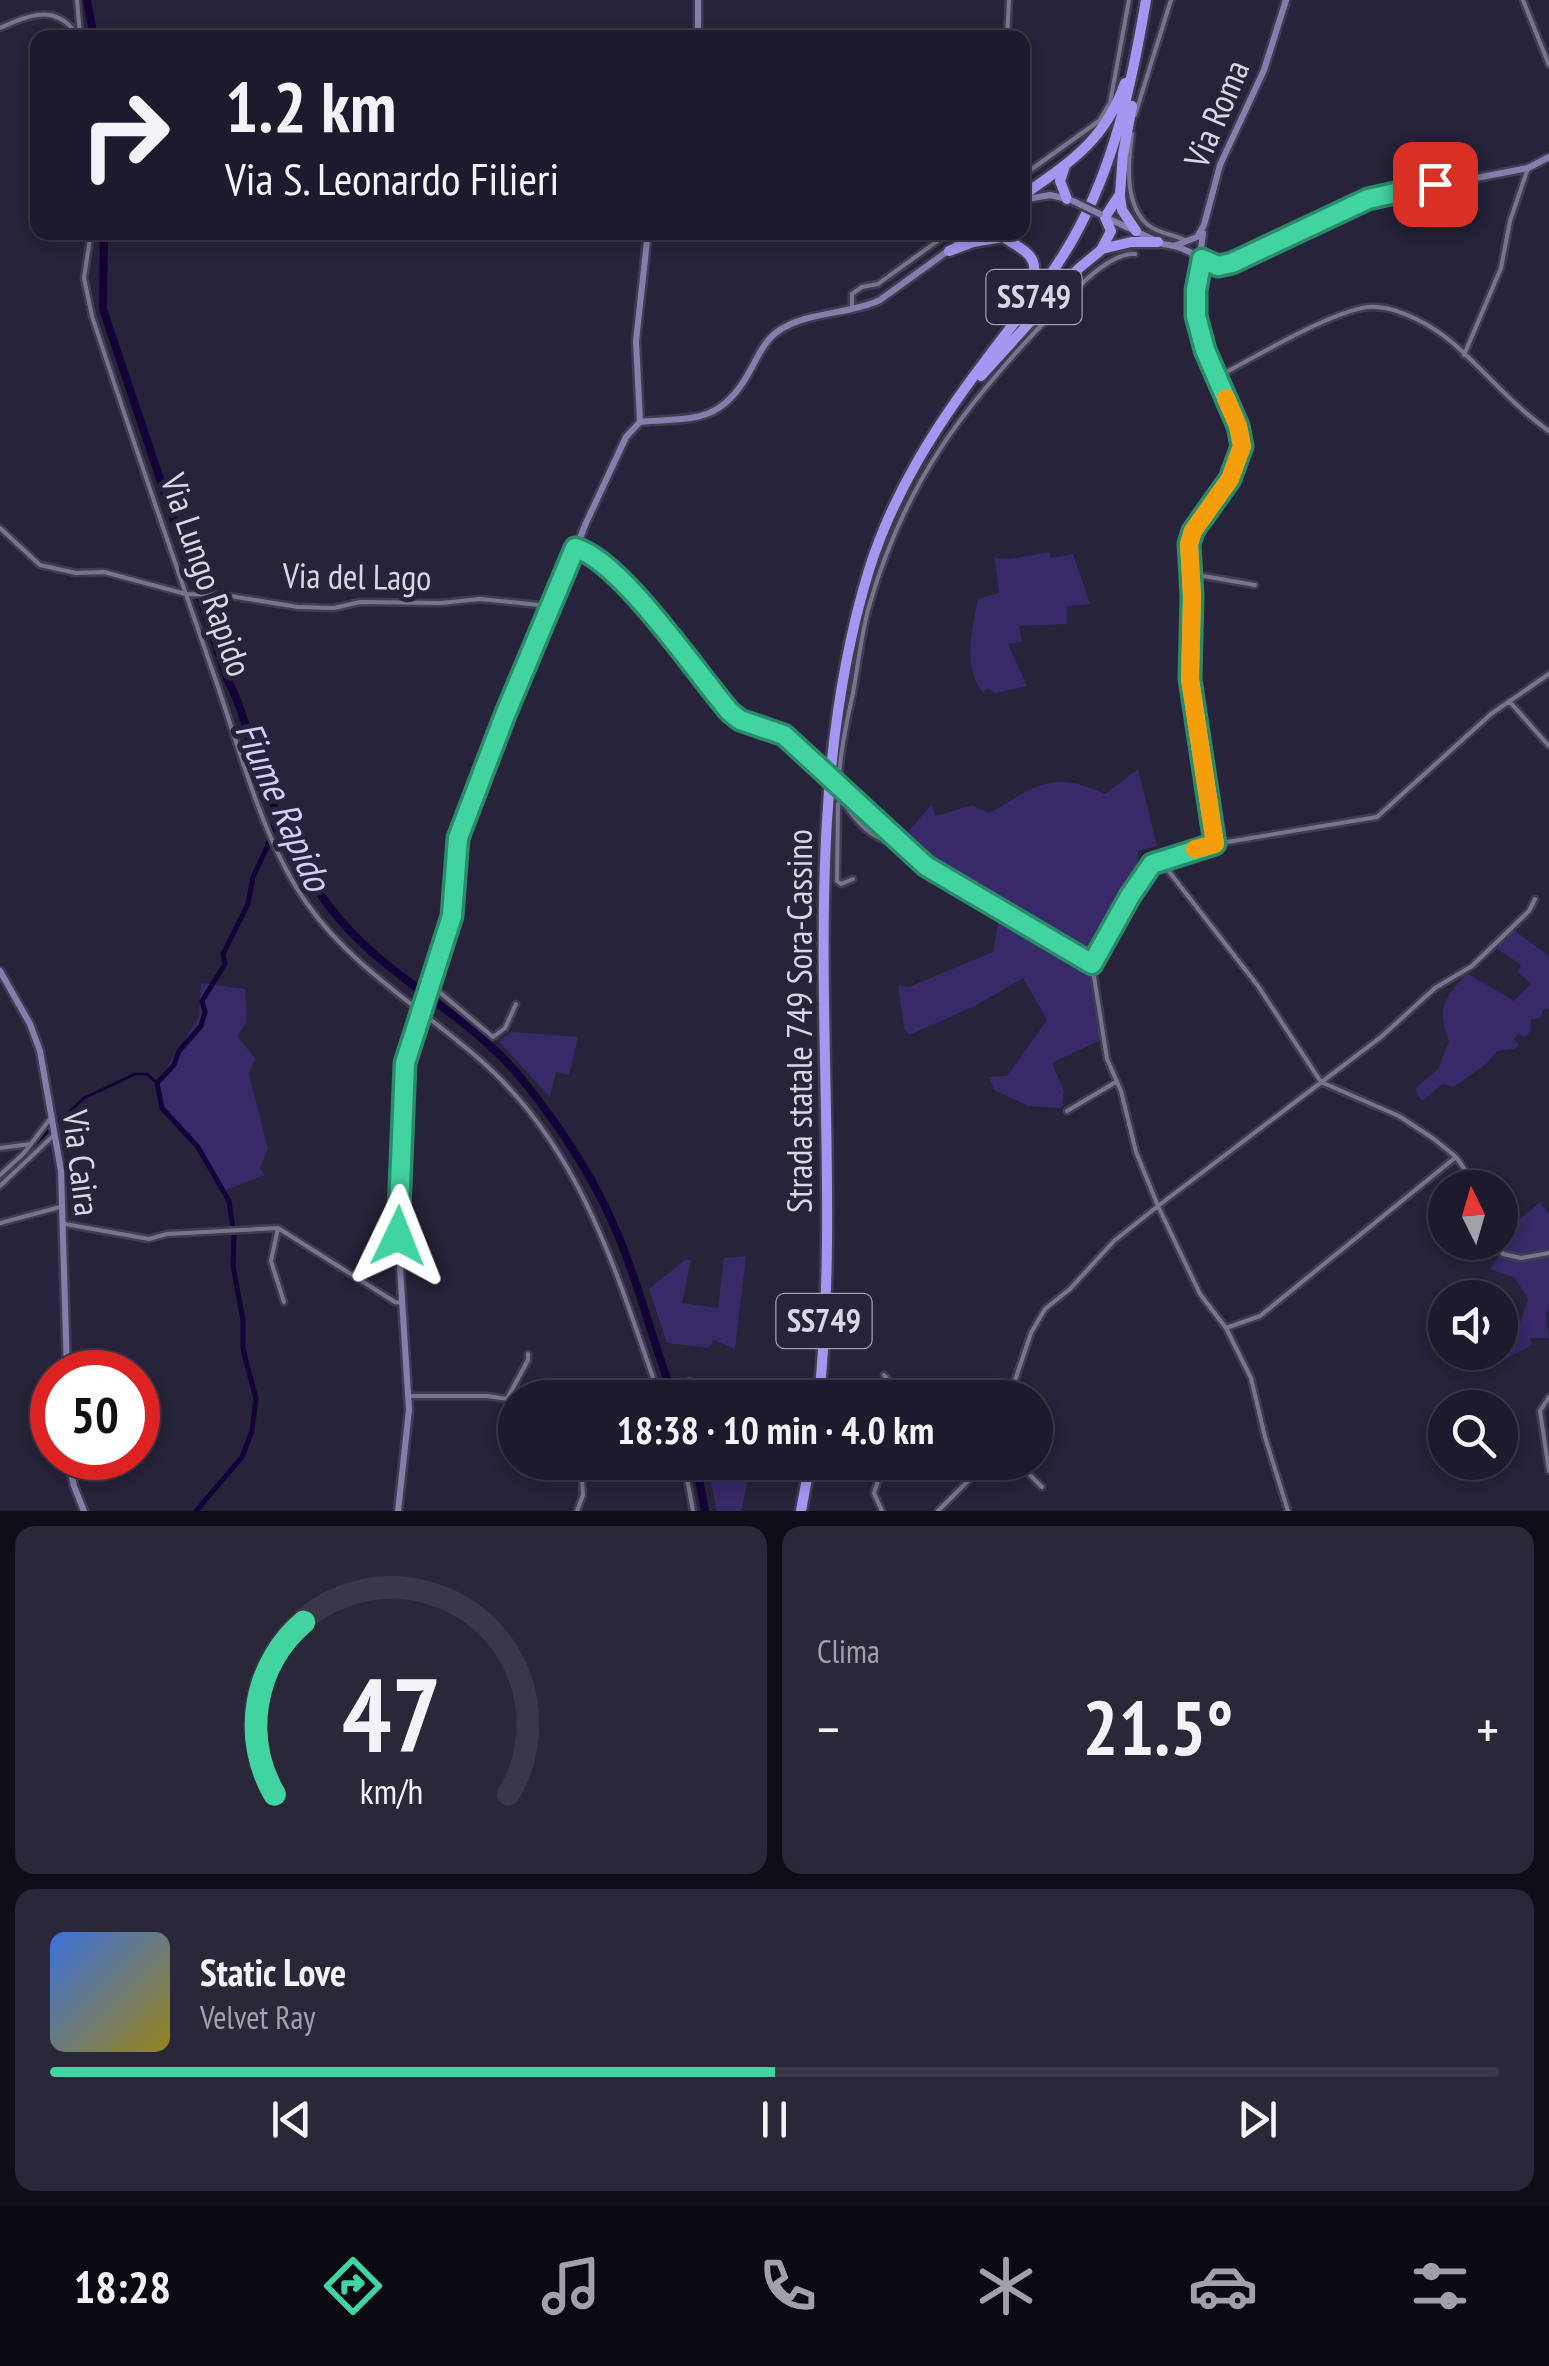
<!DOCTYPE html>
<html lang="it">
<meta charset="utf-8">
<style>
body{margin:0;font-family:"PT Sans Narrow",sans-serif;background:#292738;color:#f1f3f6;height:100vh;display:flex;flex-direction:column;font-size:38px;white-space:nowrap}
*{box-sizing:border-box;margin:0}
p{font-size:32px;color:#a0a1a9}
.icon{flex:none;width:55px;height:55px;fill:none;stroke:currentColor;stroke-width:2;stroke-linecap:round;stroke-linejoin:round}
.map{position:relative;height:1511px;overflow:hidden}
.sheet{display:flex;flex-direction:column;gap:15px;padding:15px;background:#0f0e18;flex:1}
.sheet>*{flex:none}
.top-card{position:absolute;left:30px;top:30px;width:1000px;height:210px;border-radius:20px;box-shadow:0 5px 15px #0003,0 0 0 2px #3a3848;background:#1c1a2c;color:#f1f3f6;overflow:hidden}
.needle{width:65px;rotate:355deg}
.controls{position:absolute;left:1428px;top:1170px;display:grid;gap:20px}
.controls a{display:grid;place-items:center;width:90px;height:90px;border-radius:50%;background:#1c1a2c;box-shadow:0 5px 15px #0003,0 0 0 2px #3a3848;font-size:50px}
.speed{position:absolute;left:30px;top:1350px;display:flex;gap:20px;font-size:50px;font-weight:700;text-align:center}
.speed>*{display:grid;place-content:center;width:130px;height:130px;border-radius:50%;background:#1c1a2c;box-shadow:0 5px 15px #0003,0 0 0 2px #3a3848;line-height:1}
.speed .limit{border:15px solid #d22;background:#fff;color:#111}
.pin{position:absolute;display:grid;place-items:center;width:85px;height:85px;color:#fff;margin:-42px;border-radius:20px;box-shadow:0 5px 15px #0006}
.me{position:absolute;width:110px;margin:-55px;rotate:2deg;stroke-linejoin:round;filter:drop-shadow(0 0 8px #0008)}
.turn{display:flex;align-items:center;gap:35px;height:210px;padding:0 30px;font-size:45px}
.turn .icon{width:130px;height:130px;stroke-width:2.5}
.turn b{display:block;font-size:70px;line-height:85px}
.big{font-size:75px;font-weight:600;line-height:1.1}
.sheet .widget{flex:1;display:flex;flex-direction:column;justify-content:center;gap:15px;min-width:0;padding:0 35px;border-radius:20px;background:#292738}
.sheet .dial{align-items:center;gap:0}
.dial svg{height:260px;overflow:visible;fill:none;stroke:#3a3848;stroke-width:7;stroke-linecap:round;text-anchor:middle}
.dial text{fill:#f1f3f6;stroke:none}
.song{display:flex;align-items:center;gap:30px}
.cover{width:120px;height:120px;border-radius:15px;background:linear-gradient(135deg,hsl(220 70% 55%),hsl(50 70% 35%))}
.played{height:10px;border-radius:5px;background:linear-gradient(90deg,#41d4a1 50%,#3a3848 50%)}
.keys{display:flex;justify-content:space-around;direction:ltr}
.heat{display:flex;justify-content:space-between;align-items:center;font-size:55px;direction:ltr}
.sheet .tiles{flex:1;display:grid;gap:15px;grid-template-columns:1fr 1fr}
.widget:last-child{grid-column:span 2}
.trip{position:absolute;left:498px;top:1380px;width:555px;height:100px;border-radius:50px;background:#1c1a2c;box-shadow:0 5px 15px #0003,0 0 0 2px #3a3848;font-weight:600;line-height:100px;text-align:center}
.tab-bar{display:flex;height:160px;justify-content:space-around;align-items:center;background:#0b0a12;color:#a0a1a9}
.tab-bar .icon{width:70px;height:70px}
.tab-bar .active{color:#41d4a1}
.tab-bar b{font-size:45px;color:#f1f3f6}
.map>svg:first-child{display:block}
.green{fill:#382969}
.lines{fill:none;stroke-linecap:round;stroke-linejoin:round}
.stream{stroke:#140336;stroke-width:2.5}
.canal{stroke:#140336;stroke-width:5}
.river{stroke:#140336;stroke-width:8}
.street-casing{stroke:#403d50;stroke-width:9}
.secondary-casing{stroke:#403d50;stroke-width:11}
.highway-casing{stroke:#403d50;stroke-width:15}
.street{stroke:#77748f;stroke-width:4}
.secondary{stroke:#847eac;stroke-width:6}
.highway{stroke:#a496f1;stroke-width:10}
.street-bridge-casing{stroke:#403d50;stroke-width:9;stroke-linecap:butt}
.secondary-bridge-casing{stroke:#403d50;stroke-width:11;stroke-linecap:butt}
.street-bridge{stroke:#77748f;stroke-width:4}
.secondary-bridge{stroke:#847eac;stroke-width:6}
.route-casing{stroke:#2a8a69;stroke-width:25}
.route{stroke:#41d4a1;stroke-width:18}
.slow{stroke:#f59e0b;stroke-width:18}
.labels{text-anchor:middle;stroke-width:10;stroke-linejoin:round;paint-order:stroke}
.shield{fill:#26233a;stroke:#a3a1b2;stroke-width:2.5}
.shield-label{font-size:32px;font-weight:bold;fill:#d8d7e6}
.street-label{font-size:35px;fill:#d8d7e6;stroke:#26233a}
.water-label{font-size:38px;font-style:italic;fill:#d3cef8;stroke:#26233a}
</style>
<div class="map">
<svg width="1549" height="1511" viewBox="0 0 1549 1511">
<rect width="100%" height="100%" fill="#26233a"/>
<path class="green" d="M1049 552 1050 558 1073 554 1090 604 1067 606V624L1019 626 1022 642 1008 644 1027 686 995 693 987 689 983 693C962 666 972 630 978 599L999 593 995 558 1010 559Z
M1138 769 1157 846 1138 851 1139 865 1146 868 1091 959 1061 944 932 865 902 839 931 805 936 816 972 805 989 813C1035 787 1052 769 1105 794Z
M1000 913 1089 965 1100 1040 1052 1063 1064 1091 1062 1108 1028 1106 994 1090 989 1077 1007 1076 1047 1020 1023 978 975 1006 909 1035 904 1028 898 985 909 987 993 952Z
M1514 930 1549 956V1008L1543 1010 1540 1018 1531 1020V1031L1525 1037 1518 1034 1514 1039 1519 1045 1514 1049 1497 1051 1486 1064 1454 1087 1442 1084 1422 1101 1415 1089 1438 1069 1449 1041C1436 1009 1444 998 1467 973L1514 1001 1531 984 1518 972 1521 965 1496 948Z
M201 983 245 989 247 1022 237 1036 255 1058 249 1074 268 1149 260 1168 265 1175 225 1190 192 1142 191 1133C165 1123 160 1103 159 1078 164 1072 198 1021 199 1016 200 1006 200 994 201 983Z
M511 1032 578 1037 569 1075 556 1072 550 1097 499 1042Z
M1540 1202 1549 1215V1309L1545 1312 1549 1338H1530L1532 1345 1503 1360 1498 1353 1500 1320 1519 1326 1528 1299 1515 1278 1490 1269 1503 1250 1500 1236Z
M746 1256 735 1349 714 1340 709 1348 667 1343 649 1289 686 1259 691 1260 682 1303 718 1308 724 1258Z
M707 1463 751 1465 741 1511H717Z"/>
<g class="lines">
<path class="stream" d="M57 1123 84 1098 135 1074H147L157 1083
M0 1180 51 1128"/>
<path class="canal" d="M196 1511 242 1457 252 1431 256 1399 243 1349V1320L233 1266 234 1235 229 1201 198 1147 162 1108 157 1083 174 1065 179 1051 201 1026 205 1012 202 1001 225 964 223 954 248 904 253 877 268 845 278 809"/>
<path class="river" d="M87 0 94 38
M104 232 103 309 227 679C241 704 246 729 255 757 272 804 298 866 329 906 381 976 466 1011 521 1078 560 1126 597 1182 620 1240 641 1291 654 1346 674 1398
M696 1462 705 1511"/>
<defs>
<path id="street" d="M77 0 80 35
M1523 0 1549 65
M0 28C31 14 58 3 79 38
M1007 38 1009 0
M1135 115 1171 0
M1132 134C1128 162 1124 205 1148 225 1159 234 1173 234 1185 240
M1022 176 1099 121 1110 103 1129 0
M91 232 84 278 92 316C132 438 174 560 216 681 241 753 263 842 308 905 354 970 429 1013 487 1066 584 1155 618 1278 660 1398
M1202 260 1196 290V316L1205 350 1238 426 1242 446 1230 479 1193 531 1189 544 1192 595 1190 679 1215 844
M852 307V294L862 287 878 284 950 232
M1464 355 1501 268 1510 221 1528 168
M1217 377C1251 360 1343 303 1377 307 1403 309 1434 327 1453 343 1486 372 1513 406 1549 431
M0 528 40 565 76 573 104 572 186 594 224 595 298 607 334 608 360 602 441 603 480 599 549 606
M575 548C620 559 697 674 730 712L740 720 784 735 808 758
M1192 574 1255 585
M1509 701 1549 746
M842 800 838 804 837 881 841 884 853 879
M860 805 926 866 1092 964 1107 1059 1121 1091 1136 1152 1158 1206 1114 1241 1070 1289 1045 1309 1031 1333 1009 1398
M901 843C871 843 850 816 838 791 839 758 846 725 853 693 858 665 861 637 868 610 903 484 963 407 1051 315 1070 296 1107 252 1135 254
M1160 860 1258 986 1321 1082 1399 1116 1434 1139 1456 1157 1478 1188
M1092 964 1116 919 1152 864 1215 844 1377 817 1491 714 1549 674
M431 985 493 1037 505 1028 516 1004
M1067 1111 1116 1082
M0 1148 31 1144
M0 1175 24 1153 50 1119
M0 1186 54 1135
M0 1223 60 1207
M65 1224 149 1239 167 1234 278 1228 395 1302 402 1303
M278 1228 271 1261 284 1302
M1497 1242 1503 1254 1521 1258 1549 1253
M1226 1328 1260 1316 1456 1157
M884 1375 904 1398
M409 1396H487L515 1400
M508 1397 528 1360V1354
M1549 1397 1540 1411 1549 1471
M651 1398 690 1381
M684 1462 693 1511
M1017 1462 1042 1487
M577 1511 583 1495 581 1462
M882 1511 874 1493 884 1462
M938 1511 968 1481 978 1462
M1288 1511 1265 1437 1251 1378 1226 1328 1200 1294 1158 1206 1381 1037 1435 988 1472 966 1529 911 1535 899"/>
<path id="secondary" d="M698 0V38
M1022 200 1050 195 1067 199
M1105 217 1163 244 1174 246 1197 237 1204 225 1220 165 1264 70 1286 0
M1174 246C1194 250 1204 266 1224 265L1368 199 1528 168 1549 157
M1200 257 1203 233
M640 422C688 417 718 426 747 376 756 361 763 342 777 332 806 311 849 315 880 300L974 232
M640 422 636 341 648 232
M0 971 30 1024 40 1051 61 1171 67 1372
M68 1458 74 1486 84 1511
M398 1511 409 1410 398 1236 405 1063 452 916 456 848 464 822 586 523 626 437 640 422"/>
<path id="highway" d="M1065 166 1060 181 1067 199
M1022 196C1069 163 1105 141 1125 83
M1120 197 1122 210 1136 231
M996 232C1028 255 1046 253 1026 300
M1102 249 1131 242H1158
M949 251 973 242 1002 237
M981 376 1078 269 1101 250 1111 231 1105 217 1120 194 1123 154 1132 106
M819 1398C847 1124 787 838 869 570 893 493 937 424 986 360 1016 319 1049 282 1074 237 1115 164 1132 82 1146 0
M801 1511 810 1462"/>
</defs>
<use href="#street" class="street-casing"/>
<use href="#secondary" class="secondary-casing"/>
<use href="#highway" class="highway-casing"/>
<use href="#street" class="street"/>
<use href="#secondary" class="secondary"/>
<use href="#highway" class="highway"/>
<defs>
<path id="street-bridge" d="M808 758 860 805"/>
<path id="secondary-bridge" d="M1073 201 1100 214"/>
</defs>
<use href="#street-bridge" class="street-bridge-casing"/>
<use href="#secondary-bridge" class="secondary-bridge-casing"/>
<use href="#street-bridge" class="street-bridge"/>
<use href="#secondary-bridge" class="secondary-bridge"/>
</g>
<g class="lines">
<defs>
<path id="route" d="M398 1236 405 1063 452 916 458 838 505 715 575 548C620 559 697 674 730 712L740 720 784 735 926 866 1092 964 1130 896 1152 864 1215 844 1190 679 1192 596 1189 544 1193 531 1230 479 1242 446 1238 426 1205 350 1196 316V290L1202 259 1218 266 1232 263 1368 199 1435 184"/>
</defs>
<use href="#route" class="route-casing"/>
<use href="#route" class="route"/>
<path class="slow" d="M1195 849 1215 844 1190 679 1192 596 1189 544 1193 531 1230 479 1242 446 1238 426 1226 398"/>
</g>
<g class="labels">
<g class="shield">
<rect x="986.5" y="270" width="95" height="54" rx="8"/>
<rect x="776.5" y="1294" width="95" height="54" rx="8"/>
</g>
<g class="shield-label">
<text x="1034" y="308">SS749</text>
<text x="824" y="1332">SS749</text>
</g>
<g class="street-label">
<text transform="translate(1217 114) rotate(-67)" y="12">Via Roma</text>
<text transform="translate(206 575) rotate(71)" y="12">Via Lungo Rapido</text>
<text transform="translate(357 577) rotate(1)" y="12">Via del Lago</text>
<text transform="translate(800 1021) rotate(-90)" y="12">Strada statale 749 Sora-Cassino</text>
<text transform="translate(81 1163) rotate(83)" y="12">Via Caira</text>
</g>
<g class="water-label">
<text transform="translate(283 806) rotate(66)" y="13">Fiume Rapido</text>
</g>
</g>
</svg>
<div class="controls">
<a><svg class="needle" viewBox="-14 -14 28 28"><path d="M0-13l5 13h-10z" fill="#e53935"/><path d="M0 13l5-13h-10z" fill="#a0a1a9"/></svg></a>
<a><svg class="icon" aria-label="sound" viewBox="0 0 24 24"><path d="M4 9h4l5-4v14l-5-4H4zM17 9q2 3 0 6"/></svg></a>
<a><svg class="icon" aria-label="search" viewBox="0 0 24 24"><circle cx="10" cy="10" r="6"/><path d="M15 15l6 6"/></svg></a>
</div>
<div class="speed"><div class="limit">50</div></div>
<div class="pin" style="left:1435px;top:184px;background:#d93025"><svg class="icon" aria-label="arrive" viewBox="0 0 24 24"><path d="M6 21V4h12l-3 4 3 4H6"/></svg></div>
<svg class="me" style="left:398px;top:1236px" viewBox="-20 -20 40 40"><path d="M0-17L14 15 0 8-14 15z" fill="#41d4a1" stroke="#fff" stroke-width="4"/></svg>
<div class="trip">18:38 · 10 min · 4.0 km</div>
<div class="top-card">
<div class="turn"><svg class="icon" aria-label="right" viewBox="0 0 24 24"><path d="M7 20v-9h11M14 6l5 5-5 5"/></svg><div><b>1.2 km</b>Via S. Leonardo Filieri</div></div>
</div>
</div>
<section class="sheet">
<div class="tiles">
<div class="widget dial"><svg viewBox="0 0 100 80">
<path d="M14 69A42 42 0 1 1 86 69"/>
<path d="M14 69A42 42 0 0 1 23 16" stroke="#41d4a1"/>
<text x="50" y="56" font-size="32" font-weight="700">47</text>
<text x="50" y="72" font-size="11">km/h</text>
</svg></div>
<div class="widget"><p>Clima</p>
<div class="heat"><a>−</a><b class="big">21.5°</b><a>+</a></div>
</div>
<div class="widget">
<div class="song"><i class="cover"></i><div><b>Static Love</b><p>Velvet Ray</p></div></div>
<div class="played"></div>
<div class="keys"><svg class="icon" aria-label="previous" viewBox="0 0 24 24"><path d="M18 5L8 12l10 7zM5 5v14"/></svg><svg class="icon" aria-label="pause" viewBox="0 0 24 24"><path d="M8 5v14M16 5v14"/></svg><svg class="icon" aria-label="next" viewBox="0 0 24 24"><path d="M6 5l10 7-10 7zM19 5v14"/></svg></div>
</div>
</div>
</section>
<nav class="tab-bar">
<b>18:28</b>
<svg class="icon active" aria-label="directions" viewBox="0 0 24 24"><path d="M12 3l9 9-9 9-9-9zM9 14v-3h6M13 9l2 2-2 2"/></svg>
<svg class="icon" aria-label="music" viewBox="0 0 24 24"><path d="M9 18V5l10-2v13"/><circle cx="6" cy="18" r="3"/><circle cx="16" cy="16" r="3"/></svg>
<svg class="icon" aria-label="phone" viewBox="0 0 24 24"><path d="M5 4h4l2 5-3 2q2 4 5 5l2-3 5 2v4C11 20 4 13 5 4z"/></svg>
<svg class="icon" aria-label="climate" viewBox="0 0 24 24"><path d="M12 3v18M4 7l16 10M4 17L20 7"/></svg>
<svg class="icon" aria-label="car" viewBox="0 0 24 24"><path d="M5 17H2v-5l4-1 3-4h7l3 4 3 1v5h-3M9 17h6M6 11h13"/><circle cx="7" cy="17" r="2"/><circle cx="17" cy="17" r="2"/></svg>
<svg class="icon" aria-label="filters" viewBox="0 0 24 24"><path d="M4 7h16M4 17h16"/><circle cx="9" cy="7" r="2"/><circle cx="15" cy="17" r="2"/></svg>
</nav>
